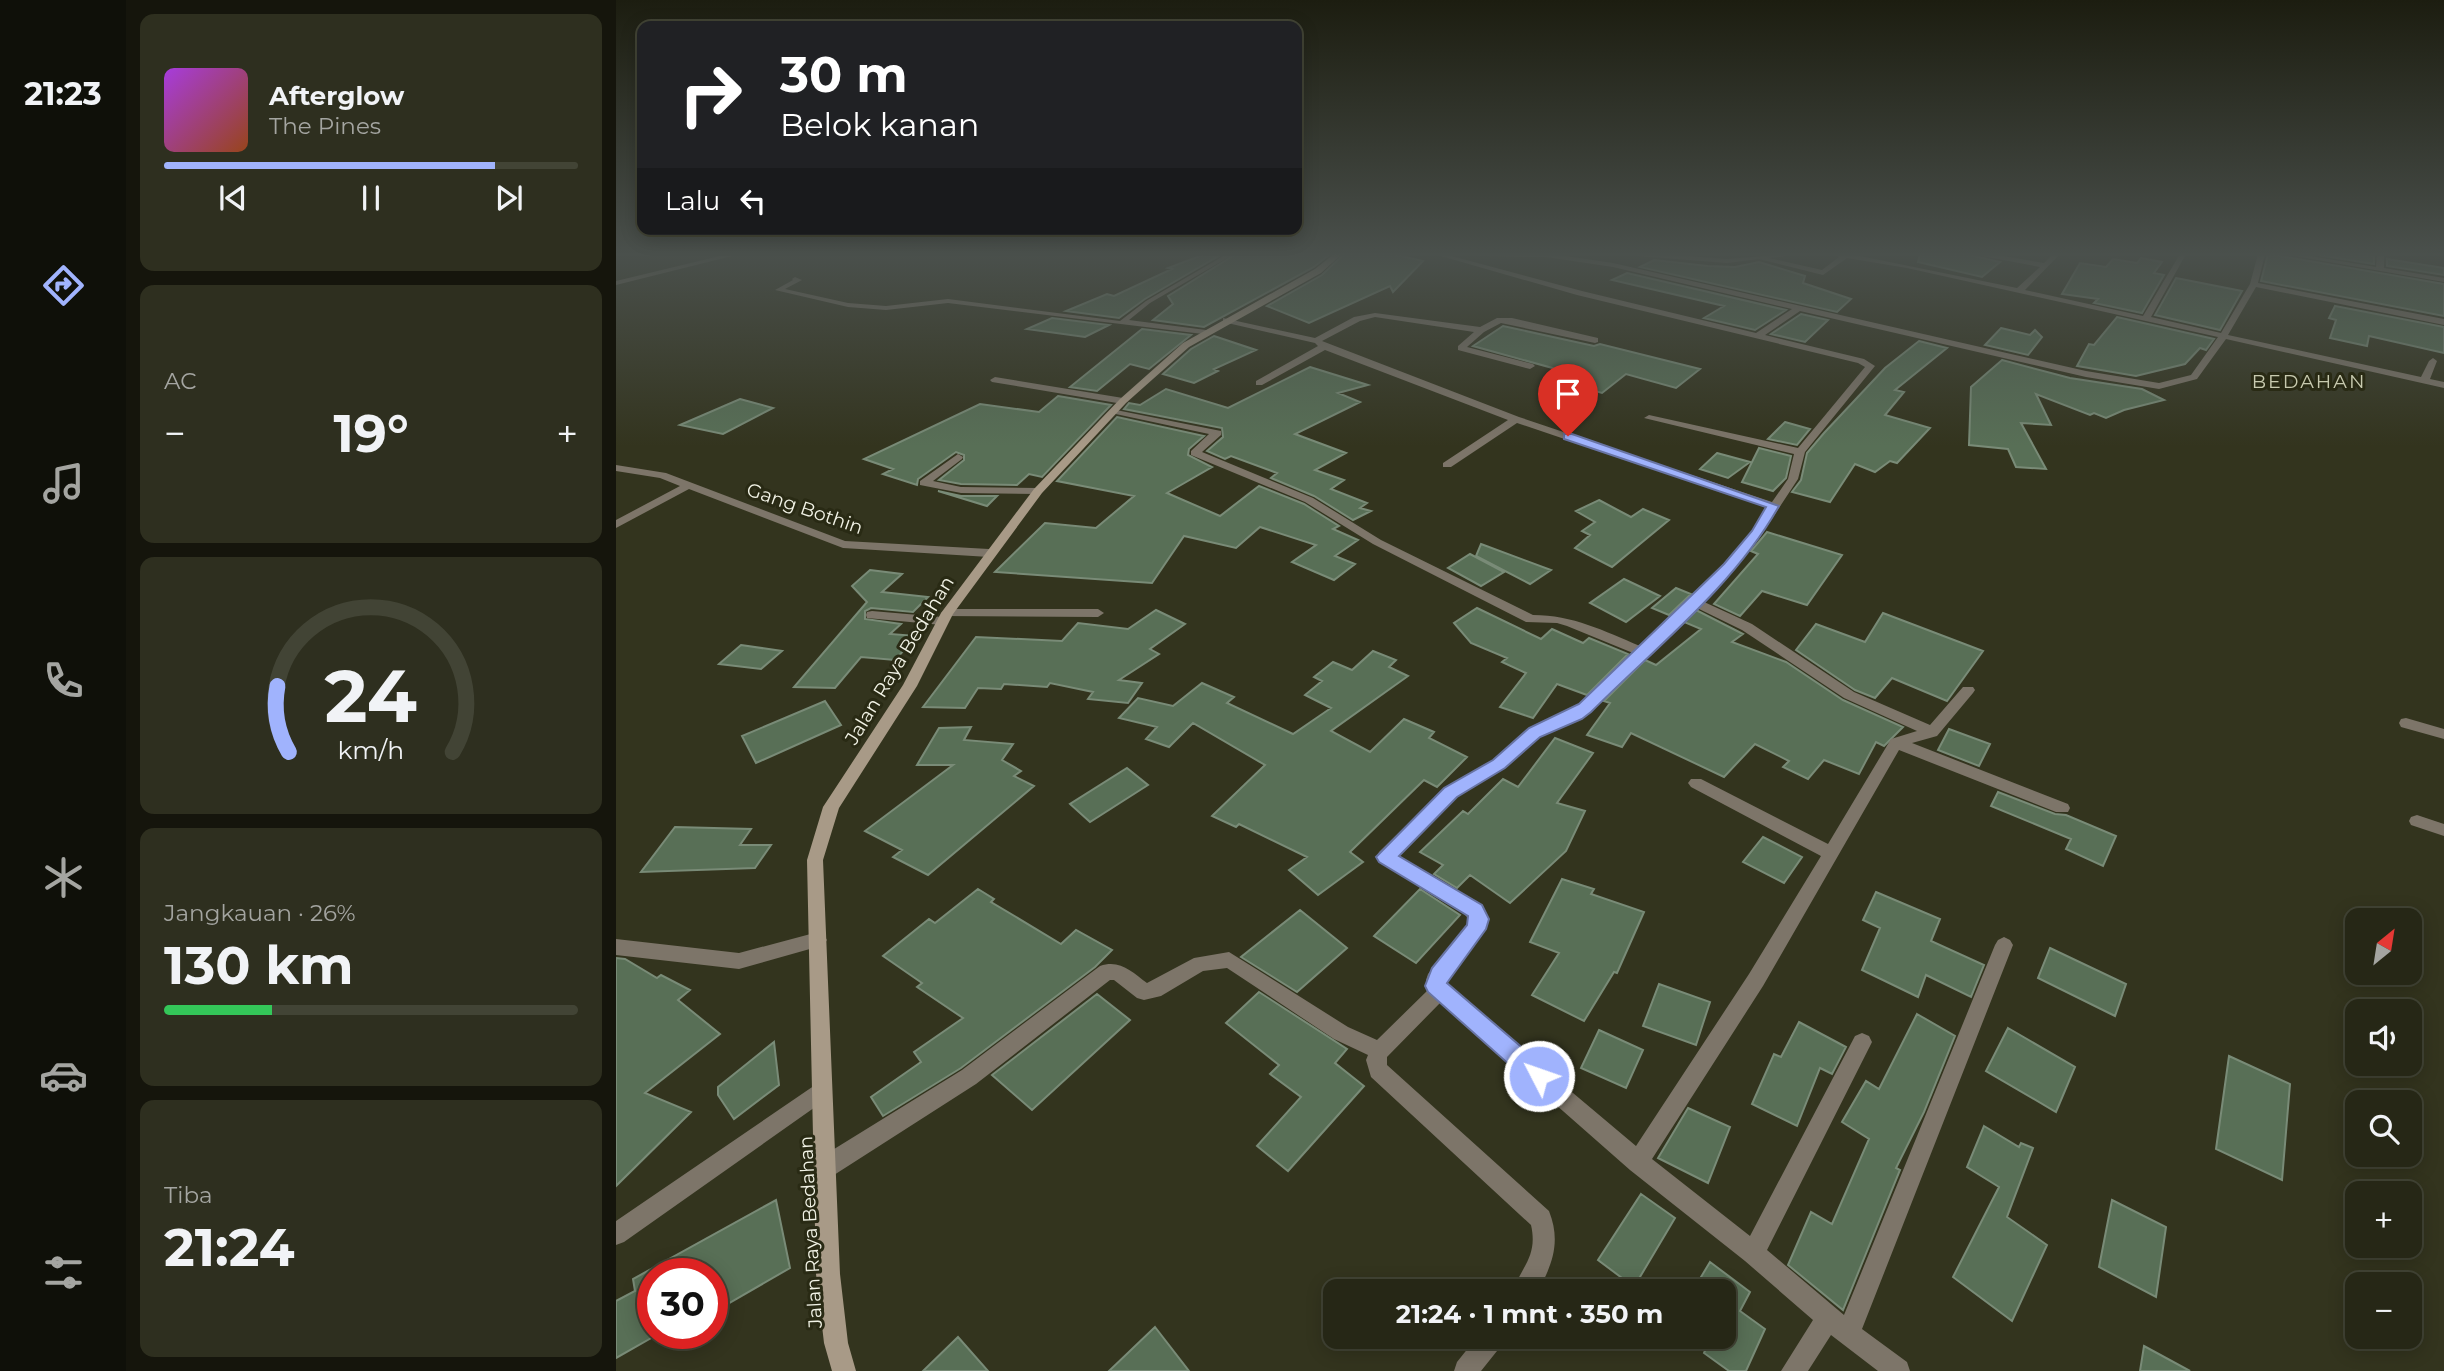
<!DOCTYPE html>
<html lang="id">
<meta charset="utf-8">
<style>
body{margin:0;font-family:Montserrat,sans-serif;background:#2e2f1f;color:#f1f3f6;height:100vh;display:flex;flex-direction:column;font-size:26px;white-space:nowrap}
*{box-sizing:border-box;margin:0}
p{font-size:23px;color:#a4a5a1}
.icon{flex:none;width:38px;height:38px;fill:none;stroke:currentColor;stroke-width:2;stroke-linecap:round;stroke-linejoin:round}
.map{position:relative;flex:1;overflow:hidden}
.drawer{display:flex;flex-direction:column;gap:14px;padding:14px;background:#15150c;width:490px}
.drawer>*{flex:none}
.top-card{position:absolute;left:21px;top:21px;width:665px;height:214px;border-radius:14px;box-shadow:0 4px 18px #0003,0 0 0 2px #424435;background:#202124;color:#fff;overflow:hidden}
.needle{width:46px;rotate:30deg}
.tools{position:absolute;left:1729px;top:908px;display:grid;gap:14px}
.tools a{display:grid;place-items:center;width:77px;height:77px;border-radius:14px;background:#262716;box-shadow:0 4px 18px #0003,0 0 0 2px #424435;font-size:35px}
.speed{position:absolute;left:21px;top:1258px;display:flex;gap:14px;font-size:35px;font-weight:700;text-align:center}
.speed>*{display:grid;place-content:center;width:91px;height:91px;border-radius:50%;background:#262716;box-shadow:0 4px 18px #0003,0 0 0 2px #424435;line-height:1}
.speed .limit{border:10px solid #d22;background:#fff;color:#111}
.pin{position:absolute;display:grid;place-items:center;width:60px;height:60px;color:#fff;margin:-72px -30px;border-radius:50% 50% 50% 0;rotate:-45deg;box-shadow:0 0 7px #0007}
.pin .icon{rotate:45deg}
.me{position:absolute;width:77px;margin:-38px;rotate:311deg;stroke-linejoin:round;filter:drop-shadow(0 0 5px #0008)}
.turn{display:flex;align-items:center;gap:24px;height:147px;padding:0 28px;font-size:32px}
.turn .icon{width:91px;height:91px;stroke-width:2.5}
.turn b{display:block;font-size:49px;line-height:60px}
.then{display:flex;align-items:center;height:66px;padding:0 28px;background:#0003;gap:14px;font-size:26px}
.big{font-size:52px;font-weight:700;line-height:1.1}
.drawer .tile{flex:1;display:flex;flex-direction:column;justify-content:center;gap:10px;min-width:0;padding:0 24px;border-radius:14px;background:#2e2f1f}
.drawer .dial{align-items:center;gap:0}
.dial svg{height:182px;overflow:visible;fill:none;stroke:#424435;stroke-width:7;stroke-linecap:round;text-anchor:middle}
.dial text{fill:#f1f3f6;stroke:none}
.song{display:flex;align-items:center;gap:21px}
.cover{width:84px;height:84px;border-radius:10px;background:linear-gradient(135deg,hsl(280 70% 55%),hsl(20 70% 35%))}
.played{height:7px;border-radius:4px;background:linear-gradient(90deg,#a0b3fd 80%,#424435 80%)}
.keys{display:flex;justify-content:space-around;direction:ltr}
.heat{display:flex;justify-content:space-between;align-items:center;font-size:38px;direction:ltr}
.charge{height:10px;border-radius:5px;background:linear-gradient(90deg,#34c759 26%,#424435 0)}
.trip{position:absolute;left:707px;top:1279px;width:413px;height:70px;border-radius:14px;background:#262716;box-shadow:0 4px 18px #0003,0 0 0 2px #424435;font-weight:700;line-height:70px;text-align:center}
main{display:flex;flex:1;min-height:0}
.menu{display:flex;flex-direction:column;width:126px;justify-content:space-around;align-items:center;background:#0f1009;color:#a4a5a1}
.menu .icon{width:49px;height:49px}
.menu .current{color:#a0b3fd}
.menu b{font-size:32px;color:#f1f3f6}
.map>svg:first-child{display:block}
.building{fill:#586f56;stroke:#798b77;stroke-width:2}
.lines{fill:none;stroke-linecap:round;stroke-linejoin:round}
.lane{fill:#7d7569;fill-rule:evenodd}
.street{fill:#7d7569;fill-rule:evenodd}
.secondary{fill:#a89a87;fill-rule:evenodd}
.route{fill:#a0b3fd;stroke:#6874a4;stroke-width:2}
.labels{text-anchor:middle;stroke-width:6;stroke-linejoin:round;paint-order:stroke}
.far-quarter-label{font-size:19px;letter-spacing:2px;fill:#c8caaf;stroke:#292a14}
.street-label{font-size:19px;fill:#f2f3e6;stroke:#292a14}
</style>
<main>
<nav class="menu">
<b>21:23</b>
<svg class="icon current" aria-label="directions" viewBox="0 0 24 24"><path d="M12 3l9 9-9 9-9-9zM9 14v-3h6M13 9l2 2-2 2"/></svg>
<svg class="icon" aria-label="music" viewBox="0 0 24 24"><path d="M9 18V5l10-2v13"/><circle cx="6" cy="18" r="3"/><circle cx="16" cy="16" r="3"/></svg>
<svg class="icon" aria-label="phone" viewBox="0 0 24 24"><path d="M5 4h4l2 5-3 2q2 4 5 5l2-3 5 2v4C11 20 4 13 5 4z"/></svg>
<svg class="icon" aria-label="climate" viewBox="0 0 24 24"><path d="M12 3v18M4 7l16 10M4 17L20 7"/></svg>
<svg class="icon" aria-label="car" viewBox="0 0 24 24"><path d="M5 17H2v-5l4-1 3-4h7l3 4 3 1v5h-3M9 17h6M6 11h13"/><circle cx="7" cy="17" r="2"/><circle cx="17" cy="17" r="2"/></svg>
<svg class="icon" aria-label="filters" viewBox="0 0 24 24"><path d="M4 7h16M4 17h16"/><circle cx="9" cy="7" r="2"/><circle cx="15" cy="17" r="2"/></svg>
</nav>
<section class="drawer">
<div class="tile">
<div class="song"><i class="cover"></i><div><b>Afterglow</b><p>The Pines</p></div></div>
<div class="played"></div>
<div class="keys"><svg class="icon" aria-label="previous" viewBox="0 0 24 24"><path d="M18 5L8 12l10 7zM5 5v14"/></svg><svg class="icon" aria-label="pause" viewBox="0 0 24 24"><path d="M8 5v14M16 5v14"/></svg><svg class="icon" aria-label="next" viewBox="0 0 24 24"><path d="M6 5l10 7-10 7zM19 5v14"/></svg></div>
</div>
<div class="tile"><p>AC</p>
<div class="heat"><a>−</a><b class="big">19°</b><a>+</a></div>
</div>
<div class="tile dial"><svg viewBox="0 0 100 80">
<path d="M14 69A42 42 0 1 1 86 69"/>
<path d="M14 69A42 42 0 0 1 9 40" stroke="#a0b3fd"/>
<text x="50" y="56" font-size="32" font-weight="700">24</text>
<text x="50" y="72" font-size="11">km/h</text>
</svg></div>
<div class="tile"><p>Jangkauan · 26%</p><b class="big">130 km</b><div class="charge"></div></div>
<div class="tile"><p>Tiba</p><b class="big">21:24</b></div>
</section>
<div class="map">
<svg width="1828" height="1371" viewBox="0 0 1828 1371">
<rect width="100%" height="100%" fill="#33341e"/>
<path class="building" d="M589 254H606L529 299 503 318 450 311 491 294 498 296 556 269 552 268Z
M620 254H714L698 267 588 327 537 320 557 304 552 296Z
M728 254H777L807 261 777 292 774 286 693 323 651 306 706 275Z
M1304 254H1350L1384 262 1366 277 1302 262Z
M1652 254 1828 284V316L1645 281Z
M1696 254H1758V264Z
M1525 258 1546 262 1538 273 1548 275 1526 313 1478 303 1482 299 1446 294 1464 263 1490 267 1497 259 1521 263Z
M1771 259 1828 268V275L1771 266Z
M1038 260 1092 266 1119 267 1143 262 1189 276 1187 283 1235 299 1221 312 1024 267Z
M1011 273 1170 310 1139 330 1088 318 1108 306 996 280Z
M1560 278 1626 291 1604 330 1539 315Z
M1719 306 1828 327V353L1753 336 1751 346 1714 338 1720 320 1713 318Z
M1185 314 1212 320 1189 342 1155 334Z
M1501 317 1598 339 1590 350 1584 348 1569 364 1520 376 1461 366 1473 344 1478 345Z
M436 318 493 325 469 337 411 329Z
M887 326 978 346 984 344 1084 369 1060 388 1010 374 986 393 947 382 958 374 857 346Z
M1385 328 1414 335 1419 330 1426 337 1412 355 1369 345Z
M526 329 575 335 533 369 514 364 481 391 454 387Z
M598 336 640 350 598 369 602 371 578 383 547 374 575 349Z
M1303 341 1331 348 1279 390 1288 392 1269 415 1314 428 1281 463 1274 461 1259 472 1239 464 1214 502 1176 492 1185 480 1191 453 1208 433 1269 368Z
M1386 360 1454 378 1526 389 1548 400 1508 410 1490 418 1478 413 1474 415 1420 394 1435 425 1405 423 1430 469 1400 467 1392 449 1353 445 1355 387Z
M694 367 752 385 722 393 744 402 679 434 730 453 699 470 728 480 715 489 751 503 744 508 755 511 737 520 698 496 655 478 661 473 615 456 609 459 591 451 607 437 606 428 508 409 513 403 524 405 550 389 612 408Z
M442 396 495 405 426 477 413 474 401 485 345 484 323 480 348 460V455L340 452 302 479 301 485 267 474 277 469 248 459 364 404 423 412Z
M124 399 157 408 107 434 64 425Z
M501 417 588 436 573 449 572 455 596 467 551 493 604 516 643 486 688 504 723 526 717 529 742 540 719 556 739 564 718 580 676 562 700 545 644 527 620 548 568 536 536 583 379 572 429 523 480 528 518 496 441 481Z
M1169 422 1194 429 1181 445 1152 439Z
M1143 448 1175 456 1170 478 1157 491 1126 482Z
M1101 453 1134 462 1112 478 1084 469Z
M322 491 345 496H381L371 506Z
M983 500 1015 517 1027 509 1053 520 996 567 959 548 974 535 966 531 979 522 960 511Z
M1151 532 1226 555 1191 605 1146 591 1124 616 1098 604 1142 554 1135 551Z
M865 544 935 570 914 584 860 556Z
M854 554 888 572 865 586 832 568Z
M254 570 286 574 266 592 312 597 297 612 255 608 249 611V619L285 624 274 634 301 636 279 660 245 657 219 688 178 687 251 602 236 586Z
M1008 579 1044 596 1010 622 974 603Z
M1060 588 1075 594 1053 615 1036 608Z
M861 608 925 639 936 629 967 643 973 638 1012 654 971 695 941 684 917 718 884 707 910 673 886 662 891 658 855 643 838 623Z
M540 610 569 624 534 649 543 654 503 680 526 683 512 703 472 699 477 692 434 683 431 687 388 684 385 689 362 688 349 708 307 707 360 637 446 641 462 623 512 629Z
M1080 610 1127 634 1116 642 1170 662 1227 700 1287 727 1268 746 1260 742 1243 774 1208 760 1192 779 1167 767 1173 761 1139 744 1108 777 1015 733 1006 747 971 735 994 703 988 701 1029 660 1040 665 1085 629 1068 622Z
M1267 613 1367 651 1331 701 1276 678 1259 698 1239 690 1180 650 1200 624 1249 642Z
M125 645 166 651 145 669 103 664Z
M757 651 780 660 773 667 792 676 715 731 754 752 788 719 818 732 813 738 851 757 821 787 808 780 734 852 747 862 702 895 673 870 691 857 623 824 620 827 596 816 649 765 577 723 553 747 530 739 541 727 503 718 522 698 557 706 586 683 618 697 611 703 677 734 715 708 689 695 706 681 698 677 717 662 736 670Z
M209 701 225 725 140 763 126 736Z
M355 727 348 740 397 744 386 760 405 771 398 776 418 786 312 875 277 857 286 850 249 831 337 765H301L323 728Z
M1333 729 1374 744 1363 766 1322 750Z
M939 738 977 753 941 803 969 811 950 851 894 903 854 875 841 888 818 874 827 865 804 852 847 811 852 814 887 779 902 787Z
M511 768 532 785 474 822 454 804Z
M1382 792 1439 814 1450 815 1500 836 1487 866 1450 849 1455 839 1375 806Z
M59 827 135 829 124 845H155L139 868 25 872Z
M1147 837 1186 857 1168 883 1127 862Z
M946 879 978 889 975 894 1028 912 1001 973 998 972 968 1021 916 995 943 953 914 942Z
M362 889 378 899 375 902 445 944 460 930 496 950 479 967 345 1068 267 1116 255 1097 305 1062 298 1052 347 1018 301 987 306 983 267 956 313 919 319 923Z
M804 889 844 915 800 963 758 936Z
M1260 892 1324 919 1315 941 1368 965 1355 997 1310 975 1302 997 1246 970 1264 928 1247 920Z
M684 910 731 948 681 992 625 957Z
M1434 948 1510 984 1499 1016 1422 978Z
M0 958 9 959 41 978 45 975 74 990 62 1000 104 1034 29 1093 75 1112 0 1186Z
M1043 984 1094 1002 1080 1045 1027 1026Z
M643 992 731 1049 719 1063 748 1086 672 1171 641 1146 685 1097 654 1074 663 1065 610 1023Z
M481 994 514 1020 416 1110 376 1075Z
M1301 1014 1339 1036 1308 1112 1280 1168 1284 1170 1227 1310 1172 1265 1195 1212 1216 1224 1253 1139 1226 1122 1250 1081 1263 1089Z
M1183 1022 1230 1047 1216 1074 1204 1068 1181 1126 1136 1104 1158 1054 1165 1057Z
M1392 1028 1459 1067 1440 1112 1370 1071Z
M983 1030 1027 1050 1010 1088 965 1068Z
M158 1042 163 1085 118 1119 102 1095V1087Z
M1613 1056 1674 1084 1666 1180 1600 1149Z
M1072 1108 1114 1127 1092 1183 1042 1158Z
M1368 1126 1403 1147 1405 1143 1417 1148 1391 1217 1431 1245 1396 1321 1337 1277 1383 1187 1351 1167Z
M1025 1194 1059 1218 1018 1287 982 1260Z
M160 1200 174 1268 96 1313V1274H37V1337L0 1358V1301L19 1291 17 1279Z
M1496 1200 1550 1227 1540 1297 1483 1267Z
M1094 1262 1134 1292 1124 1311 1149 1329 1130 1371H1113L1088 1353 1095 1337H1108V1292H1076Z
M539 1327 573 1371H493Z
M342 1337 372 1371H307Z
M1528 1346 1574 1371H1524Z"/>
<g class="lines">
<path class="lane" d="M611 254H618L534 303 513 320 590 330 591 332 587 334 332 303 270 310 232 307 159 290 177 280 176 279 179 277 186 280 169 289 232 303 270 306 332 299 504 321 530 301Z"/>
<path class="street" d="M112 254H124L0 285V281Z
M818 254H828L966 291 1140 333 1176 309 997 267 930 257 861 256 857 254H936L997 263 1470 371 1543 383 1575 375 1602 337 1291 268 1231 258 1207 275 1143 259 1111 263 1022 256 1018 254H1045L1111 259 1173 254 1170 256 1153 258 1206 270 1223 257 1214 254H1234L1401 288 1424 267 1366 256 1363 254H1376L1428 263 1437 254H1444L1409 290 1527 316 1564 254H1570L1535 317 1605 333 1634 284 1642 254H1649L1642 283 1828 319V325L1640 287 1612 335 1805 377 1813 361 1817 358 1821 361 1814 379 1828 382V388L1610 339 1581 379 1543 389 1470 377 1184 311 1149 335 1248 359 1259 366 1189 452 1182 479 1146 534 1117 570 1086 601 1136 624 1238 692 1314 725 1347 687H1357L1359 690 1357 693 1321 736 1296 743 1452 804 1454 808 1452 812H1440L1283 750 1147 986 1036 1159 1134 1236 1239 1036 1246 1033 1253 1036 1256 1042 1253 1048 1151 1250 1228 1315 1379 945 1382 940 1388 937 1394 940 1397 945 1246 1329 1291 1362 1294 1371H1262L1215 1335 1192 1371H1165L1197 1320 1129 1261 1014 1170 824 1003 771 1057V1065L933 1211C945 1241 937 1265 921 1292H896C906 1266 922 1256 915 1225L755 1077 750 1060 752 1055 718 1039 611 968 587 971 545 996 528 1000 521 998 498 980H494L360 1084 218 1175 210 1178 202 1175 199 1167 202 1159 346 1070 484 966C504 959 516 972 531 983L578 958 613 952 732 1027 761 1040 813 989 810 980 812 974 852 926 854 921 845 910 763 862 761 857 763 852 829 788 878 760 913 729 964 705 1017 653 951 626 941 623 910 622 757 544 689 502 575 455V451L593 434 495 413V409L605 431V435L586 452 697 498 765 540 917 615C957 615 988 631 1024 646 1069 602 1117 561 1152 508L901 423 835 467H827V463L892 420 709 350 646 385H640V381L702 346 699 343 607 322V318L699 338 738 317 759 313 864 327 881 318H896L982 338V342L979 343 885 323 868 332 851 347 917 364 919 366 914 369 842 350V346L858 332 759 317 744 321 706 341 903 417 1156 502 1172 479 1178 454 1028 418 1033 415 1182 448 1249 367 1242 363 961 295ZM1079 607 1126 630 1228 698 1301 731 1275 739 1212 844 1085 779H1075L1072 783 1075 787 1205 856 1133 974 1020 1146 830 986 829 982 866 934 872 919 857 900 781 856 841 796 888 768 923 737 974 711Z
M1667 254H1682L1760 267 1761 254H1768V268L1828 278V282Z
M379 377 507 398 512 401 507 404 376 382 374 380Z
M342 454 347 457 346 459 317 481 345 487 422 488 427 491 422 494 345 493 304 485V481Z
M0 465 50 473 229 541 373 549 379 553 373 557 227 548 73 489 0 528V520L64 486 44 478 0 471Z
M331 609H482L488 613 482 617 326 616 325 613Z
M256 611 326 617 333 621 326 625 251 618 250 615 251 612Z
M1790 718 1828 729V739L1785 727 1783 723 1785 719Z
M1801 815 1828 824V836L1795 825 1793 821 1795 817Z
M202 932 208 935 211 940 208 945 123 969 0 955V939L123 953Z
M205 1081 212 1084 215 1091 212 1098 8 1242 0 1245V1221Z
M861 1337H888L885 1346 865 1371H838L841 1362Z"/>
<path class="secondary" d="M718 254H726L705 273 573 347 510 403 426 493 337 614 301 686 223 808 207 860 224 1274 232 1343 240 1371H216L208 1343 200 1274 191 860 207 807 287 685 325 613 418 489 504 399 567 343 699 269Z"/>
</g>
<linearGradient id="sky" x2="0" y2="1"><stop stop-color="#1c1d10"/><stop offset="0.57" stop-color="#4a504c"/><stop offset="1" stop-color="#4a504c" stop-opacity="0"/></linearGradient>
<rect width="1828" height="446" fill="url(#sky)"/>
<path class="route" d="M948 434H956L1163 506C1118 586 1040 647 975 712L966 719 924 737 889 768 841 797 783 856 866 905 873 919 870 929 831 983 931 1069 934 1076 931 1084 923 1087 915 1084 812 992 809 986 816 968 851 925 852 916 763 862 760 857 828 788 877 760 913 728 963 704 1108 564 1136 531 1150 507 948 439Z"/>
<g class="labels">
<g class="far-quarter-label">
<text x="1693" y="388">BEDAHAN</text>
</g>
<g class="street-label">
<text transform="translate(189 508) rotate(19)" y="7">Gang Bothin</text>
<text transform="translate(283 660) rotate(-59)" y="7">Jalan Raya Bedahan</text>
<text transform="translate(194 1232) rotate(-93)" y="7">Jalan Raya Bedahan</text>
</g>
</g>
</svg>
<div class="tools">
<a><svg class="needle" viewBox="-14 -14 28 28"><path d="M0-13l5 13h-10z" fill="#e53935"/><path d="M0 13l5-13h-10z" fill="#a4a5a1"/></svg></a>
<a><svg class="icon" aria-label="sound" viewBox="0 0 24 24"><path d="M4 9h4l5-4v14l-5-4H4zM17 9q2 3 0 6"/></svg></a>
<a><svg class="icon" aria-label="search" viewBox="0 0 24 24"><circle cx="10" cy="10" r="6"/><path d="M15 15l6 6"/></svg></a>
<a>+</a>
<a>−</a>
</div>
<div class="speed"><div class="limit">30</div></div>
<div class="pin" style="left:952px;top:436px;background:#d93025"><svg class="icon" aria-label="arrive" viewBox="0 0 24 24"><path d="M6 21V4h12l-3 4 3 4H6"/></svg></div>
<svg class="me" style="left:923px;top:1076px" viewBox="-20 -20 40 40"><circle r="17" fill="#a0b3fd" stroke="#fff" stroke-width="3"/><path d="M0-11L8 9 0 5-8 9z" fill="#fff"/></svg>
<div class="trip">21:24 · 1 mnt · 350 m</div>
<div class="top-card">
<div class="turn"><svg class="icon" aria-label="right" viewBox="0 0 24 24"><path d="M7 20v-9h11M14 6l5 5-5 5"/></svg><div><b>30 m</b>Belok kanan</div></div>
<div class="then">Lalu<svg class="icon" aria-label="left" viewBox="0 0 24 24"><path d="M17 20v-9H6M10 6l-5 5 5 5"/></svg></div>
</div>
</div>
</main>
